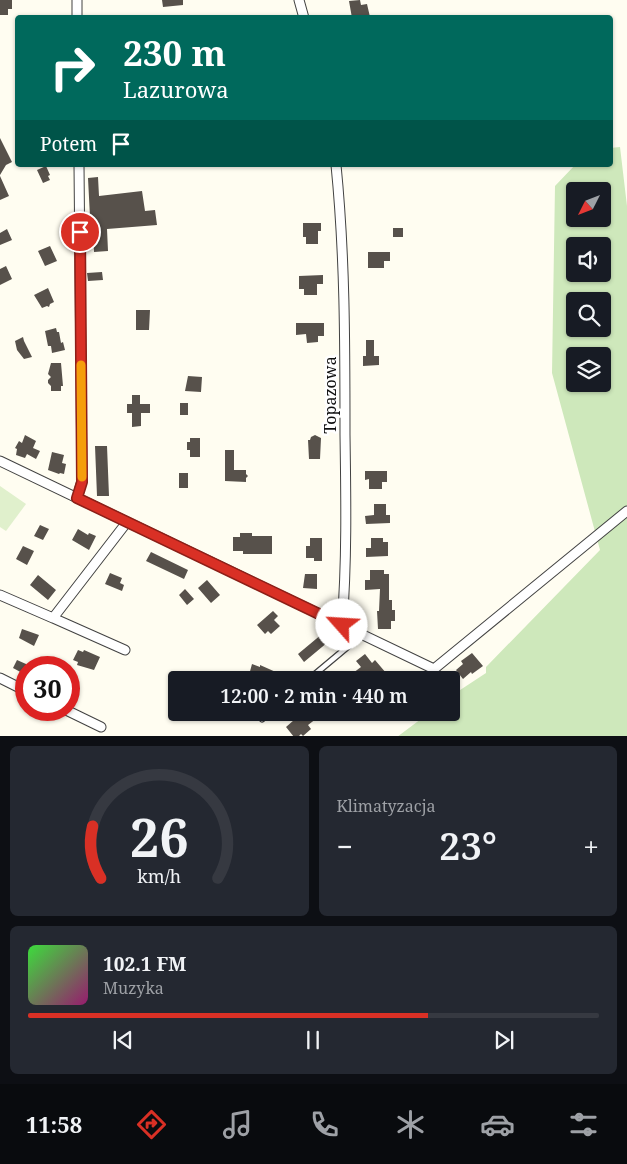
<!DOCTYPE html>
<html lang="pl">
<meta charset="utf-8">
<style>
body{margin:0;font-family:"Noto Serif",serif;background:#242831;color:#f1f3f6;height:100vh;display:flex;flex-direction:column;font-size:19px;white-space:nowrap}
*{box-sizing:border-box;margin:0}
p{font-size:16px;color:#9ea1a6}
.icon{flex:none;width:28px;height:28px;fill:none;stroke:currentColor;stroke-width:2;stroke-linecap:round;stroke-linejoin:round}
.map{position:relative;height:736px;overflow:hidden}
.drawer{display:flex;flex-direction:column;gap:10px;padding:10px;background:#0d0f14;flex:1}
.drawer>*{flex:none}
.guide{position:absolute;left:15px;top:15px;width:598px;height:152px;border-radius:5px;box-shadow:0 1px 4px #0004;background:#00695c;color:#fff;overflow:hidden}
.needle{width:32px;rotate:228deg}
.controls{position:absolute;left:566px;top:182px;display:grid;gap:10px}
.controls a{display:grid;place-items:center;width:45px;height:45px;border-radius:5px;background:#171b24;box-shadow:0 1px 4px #0004;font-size:25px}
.speed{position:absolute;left:15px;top:656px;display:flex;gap:10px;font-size:25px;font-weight:700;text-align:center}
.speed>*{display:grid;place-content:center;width:65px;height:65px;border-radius:50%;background:#171b24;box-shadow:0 1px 4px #0004;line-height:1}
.speed .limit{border:8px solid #d22;background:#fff;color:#111}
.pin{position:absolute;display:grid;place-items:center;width:42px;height:42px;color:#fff;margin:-21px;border:2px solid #fff;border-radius:50%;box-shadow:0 1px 5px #0007}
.me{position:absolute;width:55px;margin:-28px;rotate:296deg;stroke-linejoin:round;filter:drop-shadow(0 0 4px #0008)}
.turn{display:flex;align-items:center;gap:18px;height:105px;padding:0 25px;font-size:22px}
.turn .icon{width:65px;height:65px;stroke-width:2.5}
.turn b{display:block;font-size:35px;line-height:42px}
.then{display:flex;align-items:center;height:48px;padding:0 25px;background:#0003;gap:10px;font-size:19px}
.big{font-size:38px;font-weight:600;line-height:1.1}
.drawer .tile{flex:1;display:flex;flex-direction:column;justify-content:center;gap:8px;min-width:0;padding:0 18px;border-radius:8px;background:#242831}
.drawer .dial{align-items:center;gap:0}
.dial svg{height:130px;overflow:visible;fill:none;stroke:#363941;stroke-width:7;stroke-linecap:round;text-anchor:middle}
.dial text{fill:#f1f3f6;stroke:none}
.song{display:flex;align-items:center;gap:15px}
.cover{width:60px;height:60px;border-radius:8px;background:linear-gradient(135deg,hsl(120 70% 55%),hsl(320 70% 35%))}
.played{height:5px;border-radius:2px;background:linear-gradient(90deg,#d93025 70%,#363941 70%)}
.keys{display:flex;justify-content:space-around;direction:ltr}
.heat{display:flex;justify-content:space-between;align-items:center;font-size:28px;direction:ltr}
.drawer .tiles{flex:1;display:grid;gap:10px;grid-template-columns:1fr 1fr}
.tile:last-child{grid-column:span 2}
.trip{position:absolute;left:168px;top:671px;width:292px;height:50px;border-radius:5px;background:#171b24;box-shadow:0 1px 4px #0004;font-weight:600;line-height:50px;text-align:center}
.tab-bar{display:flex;height:80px;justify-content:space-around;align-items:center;background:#090b0e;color:#9ea1a6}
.tab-bar .icon{width:35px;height:35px}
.tab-bar .on{color:#d93025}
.tab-bar b{font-size:22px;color:#f1f3f6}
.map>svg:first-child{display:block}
.green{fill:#cee8bb;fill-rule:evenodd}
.pitch{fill:#e0f0cc}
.building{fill:#57514b}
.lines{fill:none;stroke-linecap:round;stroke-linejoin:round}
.service-casing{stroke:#424242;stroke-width:7}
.minor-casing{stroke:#424242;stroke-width:11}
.service{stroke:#fff;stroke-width:4.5}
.minor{stroke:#fff;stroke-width:9}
.route-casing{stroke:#8d1f18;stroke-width:12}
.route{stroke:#d93025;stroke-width:9}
.slow{stroke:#f59e0b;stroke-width:9}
.labels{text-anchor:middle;stroke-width:5;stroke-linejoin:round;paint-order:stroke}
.street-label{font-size:16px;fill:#0f0f0f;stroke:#fff}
</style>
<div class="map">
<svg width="627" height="737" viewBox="0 0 627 737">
<rect width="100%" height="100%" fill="#fffdf1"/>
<path class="green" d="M620 147 627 206V736L397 737 429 713 451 712V696L486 673V667L600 550 552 373 555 186 575 165H610V148ZM575 191H602V219H575ZM575 246H602V274H575ZM575 301H602V329H575ZM575 356H602V384H575Z"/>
<path class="pitch" d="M0 486 26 504 6 531 0 527Z"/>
<path class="building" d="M0 0H12V9H8V15H0Z
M162 0H183V5L163 7Z
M360 0 361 5 367 4 370 17 352 18 349 1Z
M0 138 12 162 6 165 0 175Z
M46 166 50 175 48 176 50 180 43 183 37 170Z
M0 176 9 196 0 200Z
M98 177 99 196 142 191 145 211 155 210 157 225 107 229 108 251 94 252 93 231H91L90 217 88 178Z
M303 223H321V231H318V244H306V237H303Z
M393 228H403V237H393Z
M7 229 12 240 0 245V233Z
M50 246 57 261 45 266 38 251Z
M368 252H390V261H384V268H368Z
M6 266 12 279 0 285V269Z
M102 272 103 280 88 281 87 273Z
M323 275V284H317V295H304V289H299V276Z
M48 288 54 302 50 304 49 307 47 306 42 308 34 295Z
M136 310H150L149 330H136Z
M296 323H324V336H318V342L307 343 306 334 296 335Z
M56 328 57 332H59L61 343 63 342 65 350 52 353 51 346H48L45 331Z
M23 337 24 341 32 357 24 359 17 350 15 341Z
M366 340H374V356H379V365L363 366V356H366Z
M51 363H61L63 386H61V391H51V386L48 383V380L51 377 48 374Z
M188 376 202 377 201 392 185 391Z
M132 395H140V404H150V413H141V426L132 427V413H127V404H132Z
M180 403H188V415H180Z
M25 435 36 441 33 448 40 451 36 459 27 454 25 458 16 455 17 449 15 448 19 441 22 443Z
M315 435 321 438 320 459H309L308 440H310L311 437Z
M190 438H200V457H190V450H187V442H190Z
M95 446H107L109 496H97Z
M225 450H234V470H246V474L248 476 246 478V482L225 481Z
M52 452 64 455 62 463 66 464 64 474 60 473 59 474 48 470Z
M365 471H387V482H382V489H369V479L365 480Z
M179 473H188V488H179Z
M374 504H386V515H390V523L366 524 365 516 374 515Z
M40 525 49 529 43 540 34 536Z
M78 529 88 535 89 533 96 536 89 550 72 540Z
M240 533H252V536H272V554H243V551H233V537H240Z
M310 538H322V561H314V558H306V546H310Z
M371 538H383V542H388V556L366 557V548H371Z
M23 546 34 551 27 565 16 559Z
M151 552 188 570 184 579 146 561Z
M370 570H384V574H389V600H392V610H395V621H391V629H378L377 611H379L380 589 365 590V580H370Z
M110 573 122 578 120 583 124 585 122 591 105 584Z
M305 574H317V589L303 588Z
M38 575 56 590 48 600 30 585Z
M207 580 220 595 211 603 198 588Z
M185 589 194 599 187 605 179 595Z
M273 611 278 616 274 620 280 626 271 634 268 631 265 634 257 625Z
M22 629 39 635 34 646 19 638Z
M322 634 328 642 304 662 298 654Z
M78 650 83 652 84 650 100 657 94 670 77 665 78 662 73 660Z
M472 653 483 666 472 674 471 672 463 679 456 670 463 664 461 661Z
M365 654 372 663 375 660 392 680H359L353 673 361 667 356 661Z
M17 660 26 664V675L13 668Z
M252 664 260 667V665L278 673 275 680H254L255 678 249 675Z
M296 712H325L308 725 311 729 303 736 301 734 298 737H294L286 727 294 720 291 717Z"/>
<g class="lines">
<defs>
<path id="service" d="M308 680 351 644 360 634
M262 719 270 712"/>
<path id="minor" d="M77 0V18
M299 0 304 18
M336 165C345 255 345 345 345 435 346 499 347 562 342 625
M0 461 434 669 627 511
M77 498 82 481 79 165
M0 595 53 618 127 522
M53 618 125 650
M0 678 26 691
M66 710 101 727"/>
</defs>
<use href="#service" class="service-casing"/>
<use href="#minor" class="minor-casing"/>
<use href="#service" class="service"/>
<use href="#minor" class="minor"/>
</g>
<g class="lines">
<defs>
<path id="route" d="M80 232 82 482 77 498 342 625"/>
</defs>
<use href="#route" class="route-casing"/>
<use href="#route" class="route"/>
<path class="slow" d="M81 365 82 477"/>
</g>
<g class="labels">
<g class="street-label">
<text transform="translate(330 395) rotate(-90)" y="6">Topazowa</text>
</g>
</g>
</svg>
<div class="controls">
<a><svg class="needle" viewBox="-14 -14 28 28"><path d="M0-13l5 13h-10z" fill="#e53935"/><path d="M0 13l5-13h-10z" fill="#9ea1a6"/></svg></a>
<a><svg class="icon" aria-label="sound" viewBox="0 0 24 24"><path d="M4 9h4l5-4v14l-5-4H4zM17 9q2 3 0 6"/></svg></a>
<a><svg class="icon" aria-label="search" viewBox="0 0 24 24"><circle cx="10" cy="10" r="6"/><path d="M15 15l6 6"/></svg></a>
<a><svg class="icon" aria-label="layers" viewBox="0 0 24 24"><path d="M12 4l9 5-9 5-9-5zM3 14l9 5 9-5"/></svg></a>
</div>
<div class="speed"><div class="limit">30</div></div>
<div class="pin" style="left:80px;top:232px;background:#d93025"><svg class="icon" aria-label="arrive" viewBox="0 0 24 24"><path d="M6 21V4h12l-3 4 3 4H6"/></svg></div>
<svg class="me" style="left:342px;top:625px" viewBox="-20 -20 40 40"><circle r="19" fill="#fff"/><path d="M0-13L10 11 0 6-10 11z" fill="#d93025"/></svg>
<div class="trip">12:00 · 2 min · 440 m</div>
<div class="guide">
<div class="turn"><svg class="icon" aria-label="right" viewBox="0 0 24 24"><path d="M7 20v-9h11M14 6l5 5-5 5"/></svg><div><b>230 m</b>Lazurowa</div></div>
<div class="then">Potem<svg class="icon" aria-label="arrive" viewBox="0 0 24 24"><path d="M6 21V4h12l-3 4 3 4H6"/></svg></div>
</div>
</div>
<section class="drawer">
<div class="tiles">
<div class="tile dial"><svg viewBox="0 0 100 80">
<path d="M14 69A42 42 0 1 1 86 69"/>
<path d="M14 69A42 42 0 0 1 9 37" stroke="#d93025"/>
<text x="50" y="56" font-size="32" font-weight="700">26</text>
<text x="50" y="72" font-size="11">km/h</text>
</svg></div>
<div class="tile"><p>Klimatyzacja</p>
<div class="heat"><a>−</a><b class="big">23°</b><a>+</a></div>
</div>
<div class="tile">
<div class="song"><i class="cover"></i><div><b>102.1 FM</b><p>Muzyka</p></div></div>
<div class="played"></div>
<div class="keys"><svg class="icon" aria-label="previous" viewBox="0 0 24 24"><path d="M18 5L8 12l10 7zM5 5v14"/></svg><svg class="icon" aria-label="pause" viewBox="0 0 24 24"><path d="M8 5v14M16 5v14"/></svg><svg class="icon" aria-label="next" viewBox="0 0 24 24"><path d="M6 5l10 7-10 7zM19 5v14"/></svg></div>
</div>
</div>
</section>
<nav class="tab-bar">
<b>11:58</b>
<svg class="icon on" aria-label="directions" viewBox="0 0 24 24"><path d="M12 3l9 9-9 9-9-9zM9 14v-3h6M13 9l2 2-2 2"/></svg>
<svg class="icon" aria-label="music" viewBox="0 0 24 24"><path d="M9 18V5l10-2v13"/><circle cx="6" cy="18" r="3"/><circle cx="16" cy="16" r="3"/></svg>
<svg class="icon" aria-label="phone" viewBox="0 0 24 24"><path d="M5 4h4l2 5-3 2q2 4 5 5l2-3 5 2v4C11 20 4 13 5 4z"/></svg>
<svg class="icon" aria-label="climate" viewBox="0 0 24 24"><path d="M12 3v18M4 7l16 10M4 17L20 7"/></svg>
<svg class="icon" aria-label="car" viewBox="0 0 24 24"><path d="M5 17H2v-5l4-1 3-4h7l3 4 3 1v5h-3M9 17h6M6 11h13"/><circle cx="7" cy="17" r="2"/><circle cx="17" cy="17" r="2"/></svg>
<svg class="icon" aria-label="filters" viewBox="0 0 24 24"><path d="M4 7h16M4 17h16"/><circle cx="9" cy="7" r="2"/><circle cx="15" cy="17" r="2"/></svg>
</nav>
